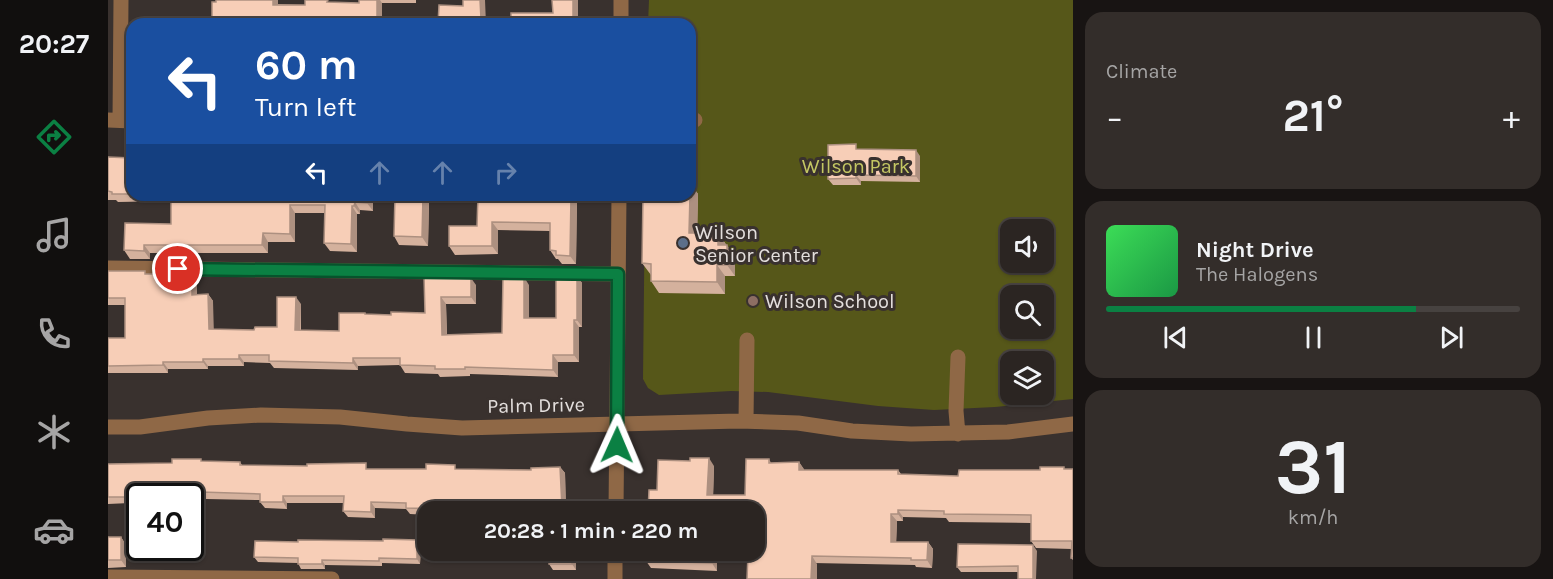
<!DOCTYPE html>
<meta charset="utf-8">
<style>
body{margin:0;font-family:Karla,sans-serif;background:#332d2a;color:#f1f3f6;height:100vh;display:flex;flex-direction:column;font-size:22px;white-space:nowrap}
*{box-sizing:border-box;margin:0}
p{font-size:20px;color:#a6a5a5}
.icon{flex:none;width:33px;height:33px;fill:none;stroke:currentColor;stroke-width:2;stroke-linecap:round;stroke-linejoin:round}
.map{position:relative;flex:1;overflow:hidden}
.sheet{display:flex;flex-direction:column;gap:12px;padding:12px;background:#181413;width:480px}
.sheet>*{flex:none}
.top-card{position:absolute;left:18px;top:18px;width:570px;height:183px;border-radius:18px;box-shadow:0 2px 4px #0004,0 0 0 2px #474240;background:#1a4fa0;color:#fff;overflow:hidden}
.tools{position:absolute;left:892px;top:219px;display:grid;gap:12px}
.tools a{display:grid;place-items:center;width:54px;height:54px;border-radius:12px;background:#2b2522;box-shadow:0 2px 4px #0004,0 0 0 2px #474240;font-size:30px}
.speed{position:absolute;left:18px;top:483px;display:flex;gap:12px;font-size:30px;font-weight:700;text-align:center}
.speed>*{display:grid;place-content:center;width:78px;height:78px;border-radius:50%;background:#2b2522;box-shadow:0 2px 4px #0004,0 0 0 2px #474240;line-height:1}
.speed .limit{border:3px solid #111;border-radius:9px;background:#fff;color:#111}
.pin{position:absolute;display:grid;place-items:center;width:51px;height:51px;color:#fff;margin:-26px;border:3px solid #fff;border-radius:50%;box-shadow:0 2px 6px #0007}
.me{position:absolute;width:66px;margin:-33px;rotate:1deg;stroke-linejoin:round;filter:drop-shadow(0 0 4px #0008)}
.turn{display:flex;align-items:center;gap:21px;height:126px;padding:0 30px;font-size:27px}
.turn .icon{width:78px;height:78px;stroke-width:2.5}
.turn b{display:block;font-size:42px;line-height:51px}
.lanes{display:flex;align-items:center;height:57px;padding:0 30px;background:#0003;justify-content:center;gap:30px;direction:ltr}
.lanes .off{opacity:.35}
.big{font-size:45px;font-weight:700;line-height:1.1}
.sheet .card{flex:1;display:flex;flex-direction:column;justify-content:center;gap:9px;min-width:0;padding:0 21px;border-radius:18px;background:#332d2a}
.sheet .dial{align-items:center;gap:0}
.dial b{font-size:78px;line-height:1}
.song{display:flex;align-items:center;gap:18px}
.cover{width:72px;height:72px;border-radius:9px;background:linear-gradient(135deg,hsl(130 70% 55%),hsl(140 70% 35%))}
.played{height:6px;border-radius:3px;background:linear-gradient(90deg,#0b8043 75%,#474240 75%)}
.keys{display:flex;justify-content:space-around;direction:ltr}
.heat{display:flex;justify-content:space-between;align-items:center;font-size:33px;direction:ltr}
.trip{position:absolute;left:309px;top:501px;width:348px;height:60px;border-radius:18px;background:#2b2522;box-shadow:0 2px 4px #0004,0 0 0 2px #474240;font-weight:700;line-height:60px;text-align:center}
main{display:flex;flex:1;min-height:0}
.menu{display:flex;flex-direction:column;width:108px;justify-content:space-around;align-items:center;background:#110f0e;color:#a6a5a5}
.menu .icon{width:42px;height:42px}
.menu .active{color:#0b8043}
.menu b{font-size:27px;color:#f1f3f6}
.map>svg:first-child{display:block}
.green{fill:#565719;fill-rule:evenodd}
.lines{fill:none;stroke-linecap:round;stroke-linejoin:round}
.minor{stroke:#8f6846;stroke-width:15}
.wall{fill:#d4b19d}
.shaded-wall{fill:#ad9080}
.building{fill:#f7ceb7;stroke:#ad9080;stroke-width:1.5}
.route-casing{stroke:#07532c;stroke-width:15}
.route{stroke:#0b8043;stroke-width:10}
.service-dot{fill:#5c6f8a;stroke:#39312e;stroke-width:2}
.education-dot{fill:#8d6e63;stroke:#39312e;stroke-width:2}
.labels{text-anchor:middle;stroke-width:6;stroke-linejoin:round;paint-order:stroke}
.park-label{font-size:20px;fill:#c4c763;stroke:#39312e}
.poi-label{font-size:20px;fill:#e4dfdd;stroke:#39312e;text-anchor:start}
.street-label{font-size:20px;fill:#e4dfdd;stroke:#39312e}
</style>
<main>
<nav class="menu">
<b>20:27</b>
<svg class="icon active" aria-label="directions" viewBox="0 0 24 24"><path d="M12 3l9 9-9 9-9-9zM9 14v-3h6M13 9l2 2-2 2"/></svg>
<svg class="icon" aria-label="music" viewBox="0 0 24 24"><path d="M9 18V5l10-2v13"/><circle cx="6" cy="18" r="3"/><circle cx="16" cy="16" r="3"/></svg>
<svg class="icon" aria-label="phone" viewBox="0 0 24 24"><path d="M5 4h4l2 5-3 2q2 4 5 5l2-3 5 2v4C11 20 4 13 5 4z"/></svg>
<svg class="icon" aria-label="climate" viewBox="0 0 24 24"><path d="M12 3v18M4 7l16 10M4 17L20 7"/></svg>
<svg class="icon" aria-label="car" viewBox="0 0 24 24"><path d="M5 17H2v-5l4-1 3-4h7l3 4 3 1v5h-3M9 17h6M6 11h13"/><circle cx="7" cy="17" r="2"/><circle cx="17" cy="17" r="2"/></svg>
</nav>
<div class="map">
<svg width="965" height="579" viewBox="0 0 965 579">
<rect width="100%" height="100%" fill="#39312e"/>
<path class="green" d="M541 0H965V399L887 407 826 410 770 406 660 392 623 391 551 395 540 388 535 379 537 195H582V24H540ZM903 230H936V262H903ZM903 296H936V328H903ZM903 362H936V394H903Z"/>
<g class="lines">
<path class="minor" d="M513 24V0
M0 120 24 121
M12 120 13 0
M582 120H587
M0 268 510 274
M850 357 848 411 850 434
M638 421 639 340
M0 427H32L100 418 153 415 232 417 299 424 354 428 631 421 690 423 744 431 803 434 900 432 965 424
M508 512 511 195
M0 577 224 579
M507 579V550"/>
</g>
<path class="wall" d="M251 0H308V3H274V24H44L90 22 104 17 108 2 197 5 225 2 251 3Z
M751 149 812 156V182L753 181V185H725L720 179Z
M0 157 24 158V195H341V201H321L320 246 291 245 286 236 287 202H265V211L252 210V214H249V252L222 251 216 243 217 213H187V242H160V253H42V259H22L16 250 63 224V201L10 202 8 200H0Z
M582 183 590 194 589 233H610L627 257V276H617V294L551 293 543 281V275L534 263Z
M469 195 468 264H454L450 259H448L442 250V231L390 230V254L347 255 341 246 369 226Z
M0 271 39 274H84L89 282V294H100L105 301V329L146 330 169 327 193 304V330L231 331 257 313 258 314 283 315 317 313 334 278 368 285V304H338L339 335 394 333 421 285V318H448L469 276 474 283V327H471V362H450V377L362 374V376L332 377 330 374 297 373 292 365 250 366V370L166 368 162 363 136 362V366H100V369H60V373H0V338H17V305H0Z
M661 459 663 463 691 462 696 470H790L793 474 850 476 932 470 965 469V560L963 558 964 549 928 548 923 541V523L841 522 838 518 795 517V521H789L788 542H820L825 549 824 568 808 567 807 565 609 561V571L543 568 538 561 549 490 606 466 605 495H637Z
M94 461 132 462 134 465 262 469 423 470 452 467 457 473 458 512H320V515L302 514 298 509 267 508V518L240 517 235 511 236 503H179V509L157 508 152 502V500L98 499V512H82V496H32V548H46L47 557H26L22 551V503L0 504V464L64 463Z
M0 537H13L18 545V567L0 568Z
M309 540 313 545 312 564 274 563V566L217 565V569H193L190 563 150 562 146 557 190 542 275 541Z
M441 550H468V570H445L441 564Z
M929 551 910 572H853L849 567Z"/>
<path class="shaded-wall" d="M165 0H170V12L165 5Z
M269 0H272L274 3V24H269Z
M372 0H377L378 24 373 19Z
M465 0H470V24H465Z
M808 150 812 156V182L808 176Z
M748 175 753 181V185L748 178Z
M582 183 590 194 589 244 581 233Z
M259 195H260L265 202V211L259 203Z
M315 195H317L321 201 320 246 314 237Z
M336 195H341V201Z
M463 195H469L468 264 462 256Z
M247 202 252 210V214L246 206Z
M182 205 187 213V242L182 234Z
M244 206 249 214V252L243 244Z
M384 222 390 230V254L384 246Z
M155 233 160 242V253L154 245Z
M610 233 618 245V257L610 245Z
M36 245 42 253V259L36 251Z
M619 245 627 257V276L619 265Z
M609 265 617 276V294L609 282Z
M84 274 89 282V302L84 295Z
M469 276 474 283V327L469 320Z
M416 277 421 285V325L416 318Z
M363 278 368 285V304L363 297Z
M100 294 105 301 106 336 101 329Z
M188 297 193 304 192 337 187 330Z
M333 297 338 304 339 342 334 335Z
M466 320 471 327V362L466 355Z
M131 355 136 362V366L131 359Z
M445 355 450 362V377L445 370Z
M245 358 250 366V370L245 363Z
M95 359 100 366V369L95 362Z
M55 362 60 369V373L55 365Z
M601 458 606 466 605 502 599 495Z
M691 462 696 469 697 477 691 470Z
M452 467 457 473 458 512H456L454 508Z
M93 492 98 499V512L93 506Z
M175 496 179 503V509L175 502Z
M263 502 267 508V518L263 512Z
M790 510 795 517V521L790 514Z
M783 514 789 521 788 549 783 542Z
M13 537 18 545V567L13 560Z
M309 540 313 545 312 564 309 559Z
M820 542 825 549 824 568 819 560Z
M925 545 929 551 928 579H925Z
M42 548H46L47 557 42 550Z
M464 550H468V570L464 564Z
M604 553 609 561V571L604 563Z
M704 556 709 564V579H703Z
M214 560 217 565V569L214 564Z"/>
<path class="building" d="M108 0H165V5H197V0H220L219 2 251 3V0H269V24H44L90 22V17H104V2H108Z
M355 0H372L373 19H403V13H445L444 0H465V24H330L331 5 355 6Z
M748 144V149L808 150V176L748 175V178L720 179V145Z
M0 157 24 158V194H4V192L0 191Z
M63 195H259V203L247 202 246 206H244L243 244 216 243 217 205H182V234L155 233 154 245H36V251L16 250 17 223 63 224Z
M287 195H315L314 237 286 236Z
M370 195H463L462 256 448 255V251L442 250V223L384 222V246H341V226H369Z
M535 195H582L581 233H610V245H619V265H609V282L543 281V264L534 263Z
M0 271H37V274H84V295L100 294 101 329 146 330 147 327H169V297H188L187 330 231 331V313H257V314L283 315V312L317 313 316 276H332V278H363V297H333L334 335 394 333 395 277H416V318H448V276H469V320H466V355H445V370L357 367V369H327V366L292 365V358H245V363L161 361V355H131V359H95V362H55V365L0 366V338H17V298H0Z
M582 458H601L599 495H637L638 459H661V463L691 462V470H790V474L850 476 851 470H932V467H956V469H965V558H963L964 541H923V515L836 514V511L790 510V514H783V542H820L819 560H803V558L704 556 703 579H639L640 554 604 553V563L538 561V550H646V512H540L541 490H549L550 460 582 461Z
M64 459H93V461L132 462V465L199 466V464L258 463V469H318V464L347 465V469L423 470V468L452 467 454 508 439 509V512H424V507H365V512H341V509L298 508V503L263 502V512L235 511 236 496H175V502H152V494L93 492V506H82V496H32V548H42V550L22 551V497H0V464L64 463Z
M0 537H13V560H0Z
M275 539 309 540V559L271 558V561L214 560V564H190V558L146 557 147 541 190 542V540L275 541Z
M850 544 925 545V579H910V566L849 567Z
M441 550H464V564H441Z"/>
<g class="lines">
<defs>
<path id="route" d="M70 269 510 274 509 445"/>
</defs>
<use href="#route" class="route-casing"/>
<use href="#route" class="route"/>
</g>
<circle class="service-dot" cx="575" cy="243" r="6"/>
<circle class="education-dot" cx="645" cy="301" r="6"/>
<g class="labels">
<g class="park-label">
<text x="748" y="173">Wilson Park</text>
</g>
<g class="poi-label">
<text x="587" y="239">Wilson<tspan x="587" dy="23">Senior Center</tspan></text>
<text x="657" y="308">Wilson School</text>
</g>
<g class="street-label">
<text transform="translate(428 405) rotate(-1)" y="7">Palm Drive</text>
</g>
</g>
</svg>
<div class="tools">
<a><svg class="icon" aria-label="sound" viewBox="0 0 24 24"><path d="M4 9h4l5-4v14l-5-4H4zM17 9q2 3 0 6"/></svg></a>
<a><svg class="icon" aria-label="search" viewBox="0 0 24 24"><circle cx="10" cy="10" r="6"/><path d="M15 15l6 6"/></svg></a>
<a><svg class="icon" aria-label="layers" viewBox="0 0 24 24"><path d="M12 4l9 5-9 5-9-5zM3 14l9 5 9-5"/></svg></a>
</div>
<div class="speed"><div class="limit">40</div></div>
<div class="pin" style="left:70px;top:269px;background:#d93025"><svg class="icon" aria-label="arrive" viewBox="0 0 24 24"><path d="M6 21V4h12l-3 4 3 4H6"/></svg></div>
<svg class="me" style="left:509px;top:445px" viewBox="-20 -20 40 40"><path d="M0-17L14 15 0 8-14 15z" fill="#0b8043" stroke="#fff" stroke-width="4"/></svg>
<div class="trip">20:28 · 1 min · 220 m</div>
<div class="top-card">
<div class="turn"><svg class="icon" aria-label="left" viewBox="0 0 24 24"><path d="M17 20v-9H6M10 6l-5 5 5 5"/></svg><div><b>60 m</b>Turn left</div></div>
<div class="lanes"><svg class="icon" aria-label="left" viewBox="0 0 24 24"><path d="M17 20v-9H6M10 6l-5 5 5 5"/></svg><svg class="icon off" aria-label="ahead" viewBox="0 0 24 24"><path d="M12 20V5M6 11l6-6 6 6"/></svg><svg class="icon off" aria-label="ahead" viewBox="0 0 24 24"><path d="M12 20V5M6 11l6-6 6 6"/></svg><svg class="icon off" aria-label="right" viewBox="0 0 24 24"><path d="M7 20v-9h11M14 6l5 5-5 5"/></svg></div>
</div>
</div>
<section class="sheet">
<div class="card"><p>Climate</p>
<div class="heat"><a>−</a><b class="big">21°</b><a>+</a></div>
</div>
<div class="card">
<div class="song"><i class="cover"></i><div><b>Night Drive</b><p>The Halogens</p></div></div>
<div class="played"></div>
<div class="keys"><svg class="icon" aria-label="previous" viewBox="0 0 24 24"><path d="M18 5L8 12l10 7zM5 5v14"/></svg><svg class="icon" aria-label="pause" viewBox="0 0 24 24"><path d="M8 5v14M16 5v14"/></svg><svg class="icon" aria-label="next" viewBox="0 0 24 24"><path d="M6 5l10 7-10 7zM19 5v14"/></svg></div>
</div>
<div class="card dial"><b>31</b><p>km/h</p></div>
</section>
</main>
